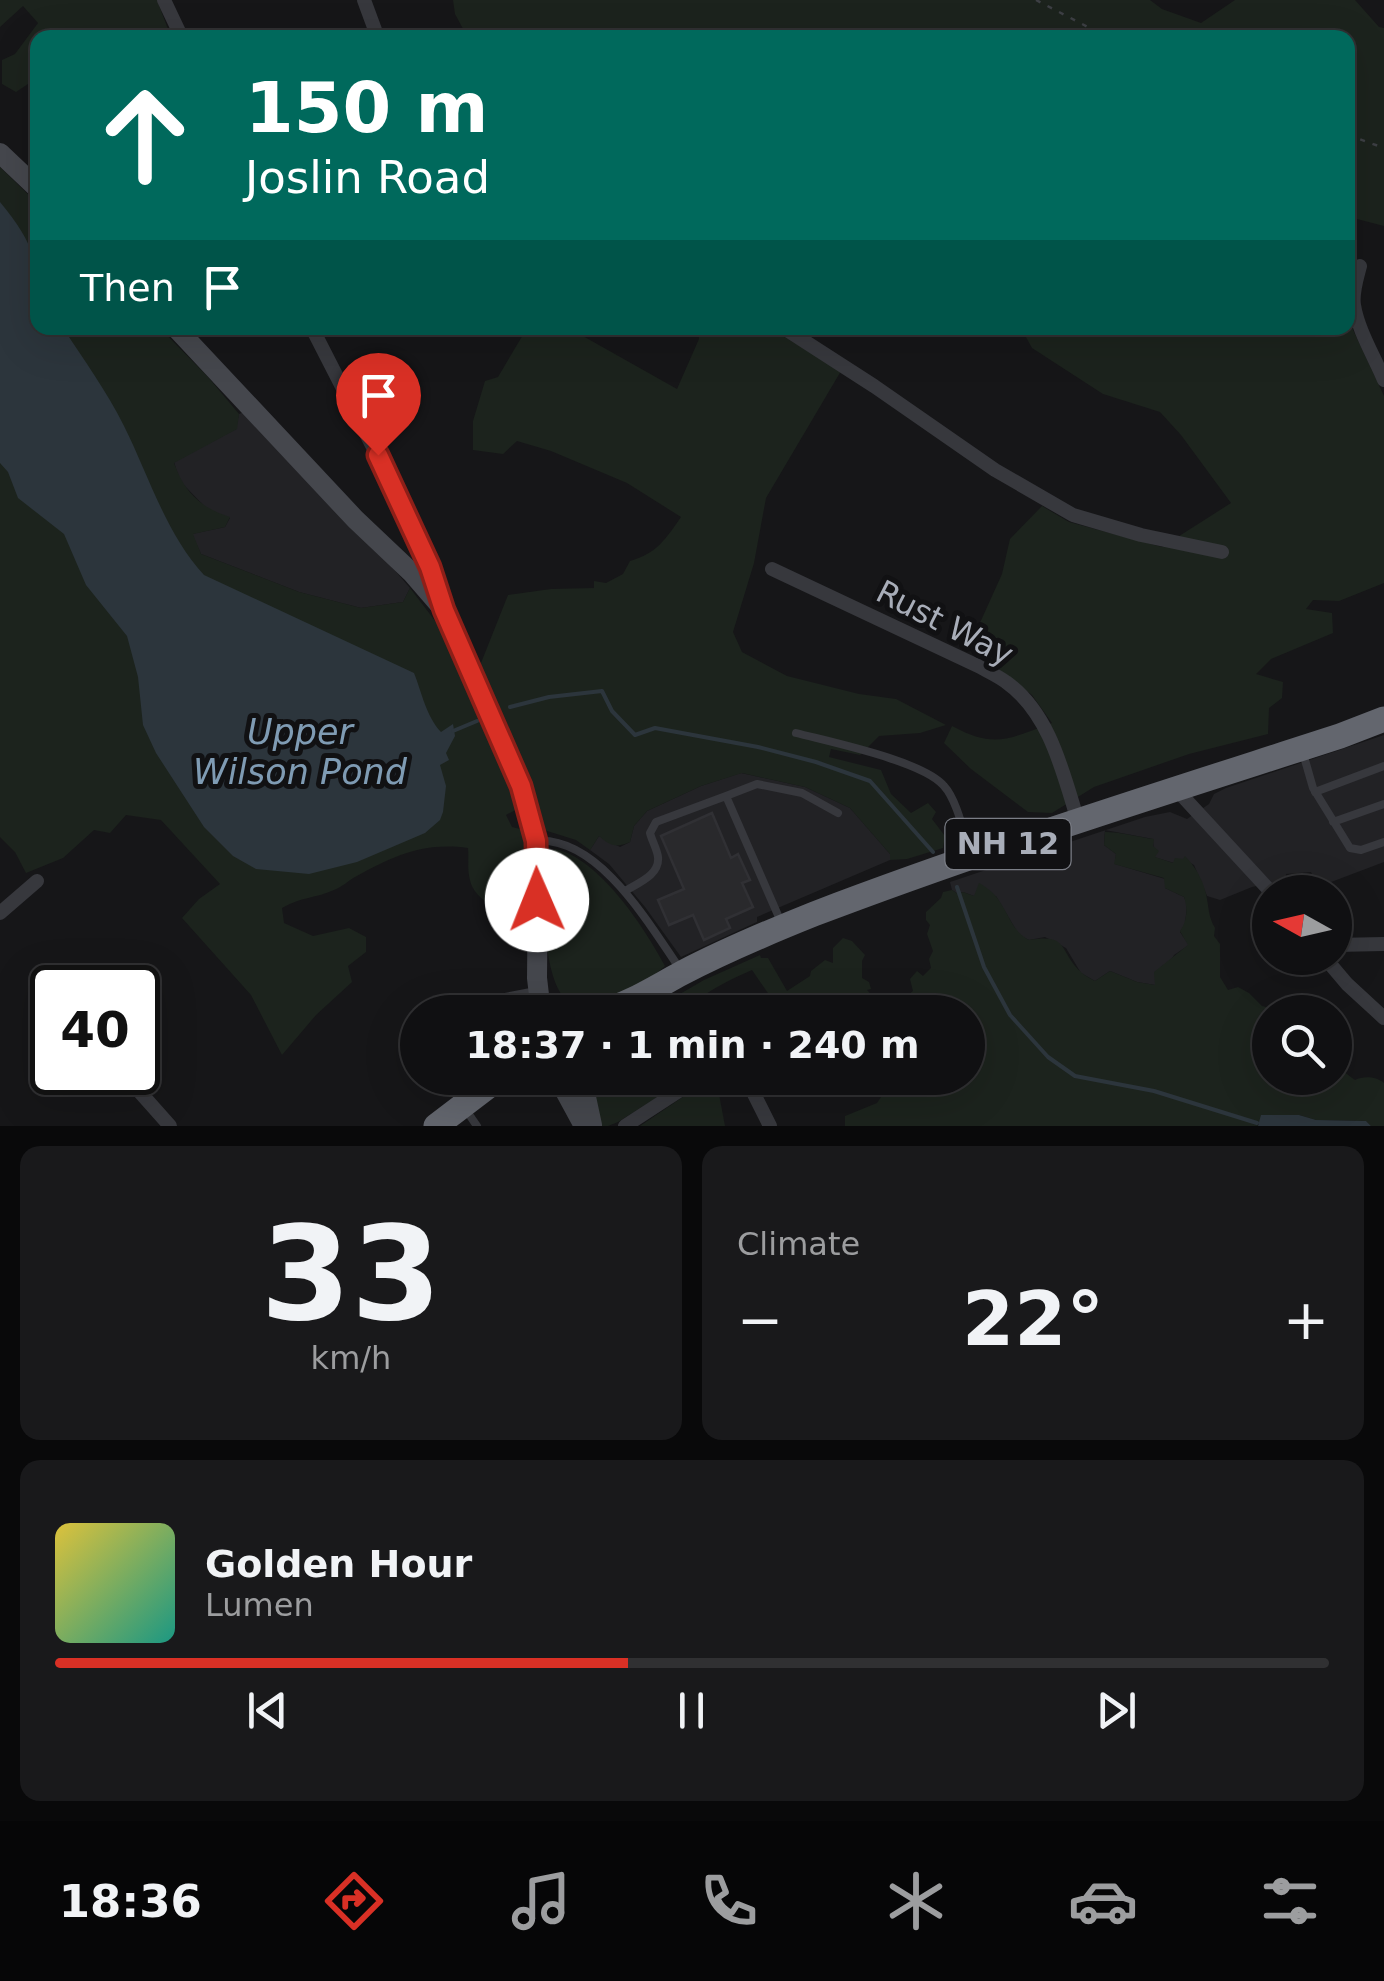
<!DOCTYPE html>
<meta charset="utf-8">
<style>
body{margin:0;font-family:"DejaVu Sans",sans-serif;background:#19191b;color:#f1f3f6;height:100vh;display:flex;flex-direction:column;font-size:38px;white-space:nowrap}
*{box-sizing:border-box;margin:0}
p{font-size:32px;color:#9c9d9f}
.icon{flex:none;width:55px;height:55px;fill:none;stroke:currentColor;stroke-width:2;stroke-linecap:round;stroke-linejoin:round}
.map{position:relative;height:1126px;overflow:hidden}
.details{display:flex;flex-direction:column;gap:20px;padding:20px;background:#09090a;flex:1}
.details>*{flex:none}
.top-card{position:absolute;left:30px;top:30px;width:1325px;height:305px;border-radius:20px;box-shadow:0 10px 40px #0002,0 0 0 2px #303032;background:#00695c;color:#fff;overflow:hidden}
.needle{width:65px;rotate:278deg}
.fabs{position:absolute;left:1252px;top:875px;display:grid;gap:20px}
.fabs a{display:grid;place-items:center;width:100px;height:100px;border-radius:50%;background:#101012;box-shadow:0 10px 40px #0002,0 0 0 2px #303032;font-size:50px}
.speed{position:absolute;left:30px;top:965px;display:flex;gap:20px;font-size:50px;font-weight:700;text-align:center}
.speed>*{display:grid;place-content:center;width:130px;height:130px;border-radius:50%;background:#101012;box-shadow:0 10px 40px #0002,0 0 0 2px #303032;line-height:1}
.speed .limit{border:5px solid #111;border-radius:15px;background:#fff;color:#111}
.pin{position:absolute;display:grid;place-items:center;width:85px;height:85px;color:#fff;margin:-102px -42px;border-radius:50% 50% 50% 0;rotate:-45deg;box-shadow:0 0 10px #0007}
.pin .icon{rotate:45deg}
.me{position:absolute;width:110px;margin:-55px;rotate:359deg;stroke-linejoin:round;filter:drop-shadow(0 0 8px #0008)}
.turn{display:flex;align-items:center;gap:35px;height:210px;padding:0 50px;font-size:45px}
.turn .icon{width:130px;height:130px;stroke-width:2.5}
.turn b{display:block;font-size:70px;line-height:85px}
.then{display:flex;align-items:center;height:95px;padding:0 50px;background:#0003;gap:20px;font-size:38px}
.big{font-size:75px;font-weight:700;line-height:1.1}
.details .widget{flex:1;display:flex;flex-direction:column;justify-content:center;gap:15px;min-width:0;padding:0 35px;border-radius:20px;background:#19191b}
.details .dial{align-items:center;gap:0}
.dial b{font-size:130px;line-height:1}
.song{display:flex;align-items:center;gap:30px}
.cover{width:120px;height:120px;border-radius:15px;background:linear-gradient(135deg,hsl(50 70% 55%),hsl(170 70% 35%))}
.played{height:10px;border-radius:5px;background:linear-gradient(90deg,#d93025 45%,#303032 45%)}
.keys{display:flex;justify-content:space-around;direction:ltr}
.heat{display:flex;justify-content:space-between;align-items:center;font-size:55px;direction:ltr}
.details .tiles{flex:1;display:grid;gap:20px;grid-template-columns:1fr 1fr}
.widget:last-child{grid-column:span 2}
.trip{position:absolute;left:400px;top:995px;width:585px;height:100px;border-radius:50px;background:#101012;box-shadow:0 10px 40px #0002,0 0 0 2px #303032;font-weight:700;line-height:100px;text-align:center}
.tab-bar{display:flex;height:160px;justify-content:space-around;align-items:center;background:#060607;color:#9c9d9f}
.tab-bar .icon{width:70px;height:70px}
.tab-bar .active{color:#d93025}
.tab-bar b{font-size:45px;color:#f1f3f6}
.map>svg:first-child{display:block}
.built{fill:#222225}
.green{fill:#1c231d}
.water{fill:#2c353c}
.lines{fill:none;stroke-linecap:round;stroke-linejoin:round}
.stream{stroke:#2c353c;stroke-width:4}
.building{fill:#29292c;stroke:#303034;stroke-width:2.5}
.path{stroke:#3d3f44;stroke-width:2.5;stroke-dasharray:5 8;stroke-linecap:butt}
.lane{stroke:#37383d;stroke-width:8}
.street{stroke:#37383d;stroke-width:14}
.secondary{stroke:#45474d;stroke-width:20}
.highway{stroke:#63666e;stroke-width:25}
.route-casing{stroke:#8d1f18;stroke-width:25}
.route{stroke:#d93025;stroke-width:18}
.labels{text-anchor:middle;stroke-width:10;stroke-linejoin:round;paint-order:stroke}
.shield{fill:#111113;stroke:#7b7e86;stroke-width:2.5}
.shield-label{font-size:30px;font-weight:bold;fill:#a8adb8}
.street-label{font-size:32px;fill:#a8adb8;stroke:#111113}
.water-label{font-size:35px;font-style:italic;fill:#7f9bb3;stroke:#111113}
</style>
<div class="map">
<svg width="1384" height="1126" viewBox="0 0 1384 1126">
<rect width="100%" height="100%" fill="#161618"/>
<path class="built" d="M244 412 372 544 410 588 403 602 361 608 299 592 201 554 192 534 225 527 230 518 209 511 180 481 174 462 236 429 239 414Z
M1384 735V862L1318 887 1311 872 1286 874 1285 882 1279 881 1252 887 1220 900 1207 896 1194 865 1183 859 1174 863 1154 857 1153 839 1105 830 1104 845 1116 854 1115 864 1165 879V888L1184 897 1187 904 1185 925 1180 932 1189 945 1174 955 1155 985 1137 982 1110 971 1095 981 1081 973 1066 948 1045 937 1029 940 1019 935 996 896H974L963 892 958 894 952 890 950 882 1145 817 1170 812 1187 819 1209 804 1214 794 1226 788Z
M741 773 805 787 850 808 890 854V860L757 917V922L681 957 645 907 609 864 590 850 599 836 620 847 630 842 634 826 647 811 701 786Z"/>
<path class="green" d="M0 0H157L171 37 38 38 37 78 16 92 2 84V60L15 54 38 23 23 6 0 27Z
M453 0H1150L1162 9 1201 23 1235 0H1355L1379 27 1384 28V226L1357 219 1350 212 1348 217V38H468L455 14Z
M0 167 37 203 38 328H160L208 377 239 414 237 429 174 463C184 492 201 508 230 517L225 527 193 534 201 554 299 592 361 608 403 602 410 588 442 630 519 808 506 815 512 827 524 830 529 848 527 939 524 931 518 932C510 911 475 904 470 880 467 870 469 858 468 848 422 842 394 856 355 877 348 881 342 887 334 890 317 898 300 897 282 908L284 923 313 936 349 928 366 937V952L348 966 352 982 316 1015 282 1055 251 995 182 918 199 899 220 884 161 820 126 815 110 833 94 830 63 858 26 873 15 852 0 837Z
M1348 319 1384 396V583L1339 601 1313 600 1306 609 1332 613 1333 633 1271 659 1256 674 1283 682 1282 698 1269 708 1268 734 1189 754 1094 787 1052 813 1028 812 971 769 944 743 952 726C995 749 1008 739 1052 723L1032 695 986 660 974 636 1002 574 1010 539 1042 506 1069 522 1162 547 1231 503 1181 435 1160 412 1103 394 1032 348 1021 328H1348Z
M527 328H576L574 331 677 389 699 339V328H770L841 371 766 498 754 563 733 632 742 652 787 676 859 694 896 699 946 725 920 733 879 736 860 755 831 749 829 757 881 770 891 794 911 813 928 803 936 812 932 819 945 836 943 848 907 859 890 860V854L850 808 805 787 742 773 701 786 647 811 634 826 630 842C616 848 610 846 599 836L590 850 576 840 544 830 539 821 479 668 508 595 551 589 594 588V581L606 583 623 574 630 561C657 553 665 540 681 517L627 483 551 451 517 441 503 454 473 450V421L485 381 498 377Z
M1105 832C1122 832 1137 837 1154 839L1153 846 1159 851 1155 857 1173 863 1175 858 1183 859 1185 856C1195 866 1203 880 1206 894 1209 907 1208 916 1215 928L1214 936 1220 944V977L1228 990 1238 987 1249 993 1262 1006 1285 1012H1270V1078H1335V1037L1341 1039 1343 1048 1336 1055 1340 1069 1355 1080C1363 1076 1376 1076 1384 1083V1126H1371L1366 1121 1316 1120 1299 1115 1257 1123 1258 1126H845V1116L877 1103 883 1094 880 1080 874 1078H968V1012H896L902 1006V1000L913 991 910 979 917 971 923 976 931 968 929 959 933 951 927 934 930 925 926 920V912L941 898 943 892 952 890 958 894 963 892 974 896 979 883C986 887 994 893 998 899 1009 914 1012 931 1029 940 1070 933 1058 951 1081 972 1082 974 1093 980 1095 981L1110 971 1137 982 1155 985 1154 972 1188 945 1180 931C1187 922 1188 908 1184 897L1165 888 1164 878 1114 864 1116 854 1104 845Z
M555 849C599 858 645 928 665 966 652 979 636 986 619 995 611 999 601 1007 592 1009 535 1018 544 885 547 853Z
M843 938 852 941 865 955 862 961V978L869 982 871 989 867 990 877 1001 881 1012H839L822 995 781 1012 752 970C729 980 700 994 685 1012H649L704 980 760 955 761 958H768L787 991 810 976 811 971 825 960 833 963V948Z
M528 999 534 1003 533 1012H488L498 1005Z
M595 1078H688L618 1122 608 1126H601L594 1096Z
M705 1082 719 1094 725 1126H640Z"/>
<path class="water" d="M0 202C40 250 38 268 38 328H63C84 360 107 392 124 426 149 476 166 534 204 575L414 673C422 693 426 716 441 732L453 724 455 736 446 753 449 760 440 765 446 786 443 812 440 820 425 833 357 862 309 874 256 869 233 856 204 827 156 753 143 725 138 677 127 636 86 585 64 534 18 498 8 472 0 463Z
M1261 1115H1299L1316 1120 1366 1121 1371 1126H1258Z"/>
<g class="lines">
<path class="stream" d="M510 707 549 697 602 691 612 711 635 735 655 728 758 747 816 762 870 781 933 852
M453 731 477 721
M957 887 984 967 1010 1015 1048 1057 1075 1076 1154 1091 1257 1123"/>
</g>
<path class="building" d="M712 813 731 858 738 854 750 880 742 883 753 907 726 919 730 928 704 940 693 915 669 925 658 900 684 889 661 836Z"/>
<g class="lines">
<path class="path" d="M1036 0 1109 38
M1348 135 1384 148"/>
<path class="lane" d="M796 733C830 742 923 761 944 786 957 800 964 834 970 852
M1303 753 1313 788 1350 848 1361 850 1384 842
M1315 792 1384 766
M1333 822 1384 804
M537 841C599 837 649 924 680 969
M625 891C638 883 660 875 658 857 657 849 652 841 650 833L656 822 726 796
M781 922 726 796 757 784 802 793 838 813
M475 1012 500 998 536 991
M459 1078 461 1098
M466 1110 477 1126"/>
<path class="street" d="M164 0 182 38
M364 0 378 38
M1360 266C1357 278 1352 292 1354 305 1358 330 1374 356 1384 380
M312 328 377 455 430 567 441 600
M784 328 874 386 995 470 1073 515 1141 535 1222 552
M772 569 978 666C987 671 998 676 1006 682 1050 713 1063 773 1078 821
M1176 789 1271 892
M0 913 37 881
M1335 945 1384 944
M1325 958 1347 984 1384 1018
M122 1072 170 1126
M746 1078 770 1126
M625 1126 699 1078"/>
<path class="secondary" d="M0 153 38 189
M176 328 355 519 412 573 444 610 521 786 536 841 538 872 537 978 541 1012
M554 1078 565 1091 584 1126
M585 1078 586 1097 592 1125"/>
<path class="highway" d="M551 1012 563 1010 575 1012
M600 1012C630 1004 654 988 682 973 724 951 769 932 814 914 987 848 1164 793 1340 736L1384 719
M436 1126 499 1078"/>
</g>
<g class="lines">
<defs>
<path id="route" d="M378 455 430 567 444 610 521 786 536 841 537 900"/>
</defs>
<use href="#route" class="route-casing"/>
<use href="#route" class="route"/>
</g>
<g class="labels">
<rect class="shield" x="945.5" y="819" width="125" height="50" rx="8"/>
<g class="shield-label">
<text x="1008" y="854">NH 12</text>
</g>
<g class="street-label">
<text transform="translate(945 623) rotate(27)" y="11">Rust Way</text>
</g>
<g class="water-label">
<text x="300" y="744">Upper<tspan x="300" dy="40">Wilson Pond</tspan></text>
</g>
</g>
</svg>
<div class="fabs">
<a><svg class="needle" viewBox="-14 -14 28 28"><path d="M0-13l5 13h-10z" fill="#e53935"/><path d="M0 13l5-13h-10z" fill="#9c9d9f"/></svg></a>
<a><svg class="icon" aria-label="search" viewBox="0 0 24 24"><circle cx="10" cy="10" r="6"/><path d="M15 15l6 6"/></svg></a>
</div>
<div class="speed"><div class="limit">40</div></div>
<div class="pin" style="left:378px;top:455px;background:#d93025"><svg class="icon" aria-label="arrive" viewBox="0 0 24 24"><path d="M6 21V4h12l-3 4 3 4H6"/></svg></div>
<svg class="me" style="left:537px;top:900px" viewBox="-20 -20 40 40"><circle r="19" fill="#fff"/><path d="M0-13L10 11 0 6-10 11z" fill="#d93025"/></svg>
<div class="trip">18:37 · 1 min · 240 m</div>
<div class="top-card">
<div class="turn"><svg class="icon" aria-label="ahead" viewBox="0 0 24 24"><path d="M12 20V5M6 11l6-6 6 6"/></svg><div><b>150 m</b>Joslin Road</div></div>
<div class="then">Then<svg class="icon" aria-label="arrive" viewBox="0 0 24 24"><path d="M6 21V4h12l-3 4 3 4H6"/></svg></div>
</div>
</div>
<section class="details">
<div class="tiles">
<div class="widget dial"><b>33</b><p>km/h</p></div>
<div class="widget"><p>Climate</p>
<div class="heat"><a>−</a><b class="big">22°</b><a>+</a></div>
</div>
<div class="widget">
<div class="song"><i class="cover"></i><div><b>Golden Hour</b><p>Lumen</p></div></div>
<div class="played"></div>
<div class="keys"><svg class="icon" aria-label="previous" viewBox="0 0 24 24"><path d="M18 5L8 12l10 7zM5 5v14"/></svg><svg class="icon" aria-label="pause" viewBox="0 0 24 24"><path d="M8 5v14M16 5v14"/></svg><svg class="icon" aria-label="next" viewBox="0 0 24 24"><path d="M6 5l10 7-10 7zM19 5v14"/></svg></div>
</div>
</div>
</section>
<nav class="tab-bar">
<b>18:36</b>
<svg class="icon active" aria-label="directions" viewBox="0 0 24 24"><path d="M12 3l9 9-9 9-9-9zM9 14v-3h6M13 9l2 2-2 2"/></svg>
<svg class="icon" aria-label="music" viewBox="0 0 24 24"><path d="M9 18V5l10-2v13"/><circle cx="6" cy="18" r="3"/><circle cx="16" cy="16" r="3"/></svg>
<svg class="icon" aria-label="phone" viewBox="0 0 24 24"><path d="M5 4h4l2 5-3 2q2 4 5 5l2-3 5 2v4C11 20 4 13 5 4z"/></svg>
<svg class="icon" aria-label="climate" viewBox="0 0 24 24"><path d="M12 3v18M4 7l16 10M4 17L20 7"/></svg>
<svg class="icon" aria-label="car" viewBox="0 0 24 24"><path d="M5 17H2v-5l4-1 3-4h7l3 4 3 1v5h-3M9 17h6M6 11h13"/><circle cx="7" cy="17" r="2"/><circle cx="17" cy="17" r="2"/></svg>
<svg class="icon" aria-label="filters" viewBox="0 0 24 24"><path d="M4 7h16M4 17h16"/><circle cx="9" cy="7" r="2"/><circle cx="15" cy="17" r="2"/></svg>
</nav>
